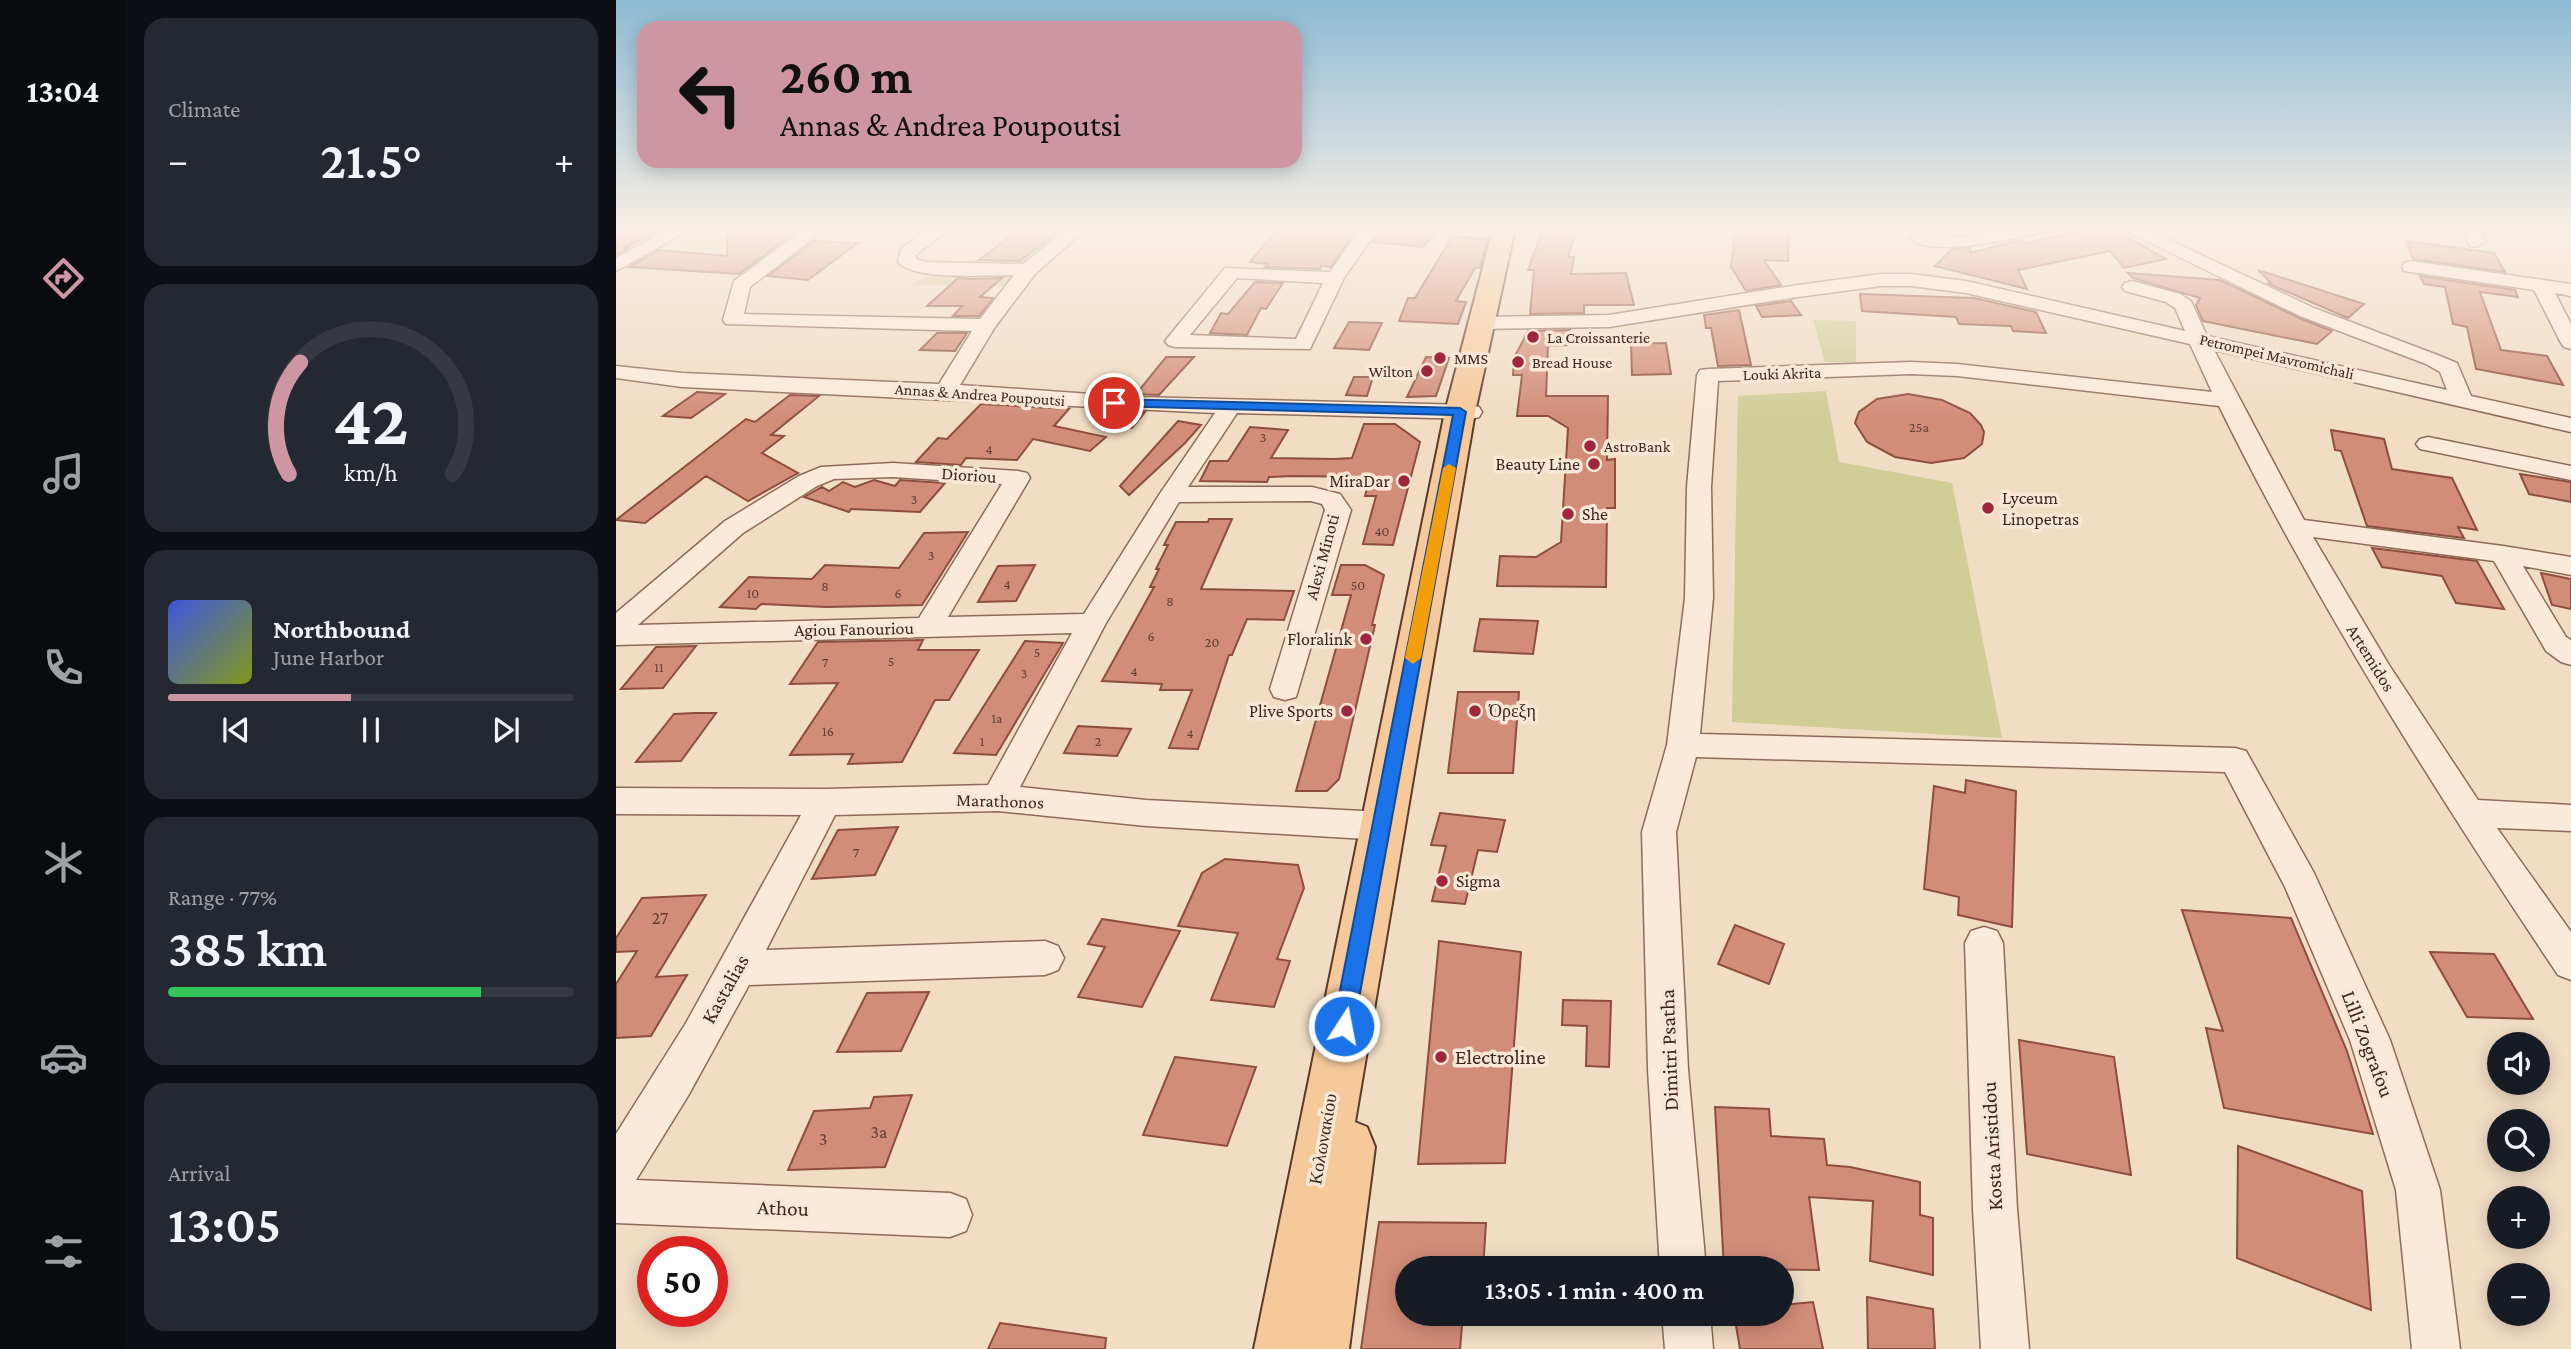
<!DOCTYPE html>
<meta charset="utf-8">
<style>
body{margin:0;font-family:"Crimson Pro",serif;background:#242831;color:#f1f3f6;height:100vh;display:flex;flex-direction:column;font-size:26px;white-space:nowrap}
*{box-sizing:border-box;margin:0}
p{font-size:23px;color:#9ea1a6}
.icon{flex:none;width:38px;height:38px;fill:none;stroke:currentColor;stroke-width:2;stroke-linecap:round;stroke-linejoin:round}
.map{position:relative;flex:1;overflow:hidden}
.details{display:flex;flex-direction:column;gap:18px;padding:18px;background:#0d0f14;width:490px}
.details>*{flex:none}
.banner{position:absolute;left:21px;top:21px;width:665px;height:147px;border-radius:21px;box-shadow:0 4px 18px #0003;background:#cd96a2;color:#111;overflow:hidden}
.fabs{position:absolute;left:1871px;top:1032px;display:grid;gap:14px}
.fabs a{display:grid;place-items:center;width:63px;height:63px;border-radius:50%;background:#171b24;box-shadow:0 4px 18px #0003;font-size:35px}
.speed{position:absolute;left:21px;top:1236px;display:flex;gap:14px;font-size:35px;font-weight:700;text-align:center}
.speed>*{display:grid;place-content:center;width:91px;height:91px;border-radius:50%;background:#171b24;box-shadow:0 4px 18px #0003;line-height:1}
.speed .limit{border:10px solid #d22;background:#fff;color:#111}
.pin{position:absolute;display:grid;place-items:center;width:60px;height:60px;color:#fff;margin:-30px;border:4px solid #fff;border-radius:50%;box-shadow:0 2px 7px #0007}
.me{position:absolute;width:77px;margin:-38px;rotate:11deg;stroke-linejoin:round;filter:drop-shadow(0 0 5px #0008)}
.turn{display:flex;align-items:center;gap:24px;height:147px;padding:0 28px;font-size:32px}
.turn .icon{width:91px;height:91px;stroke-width:2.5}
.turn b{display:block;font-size:49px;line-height:60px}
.big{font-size:52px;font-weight:600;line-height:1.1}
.details .tile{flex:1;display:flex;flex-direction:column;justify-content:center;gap:10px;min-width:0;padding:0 24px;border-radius:21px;background:#242831}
.details .dial{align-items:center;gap:0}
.dial svg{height:182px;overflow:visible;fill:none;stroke:#363941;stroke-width:7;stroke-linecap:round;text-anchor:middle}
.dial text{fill:#f1f3f6;stroke:none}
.song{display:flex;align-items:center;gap:21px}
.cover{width:84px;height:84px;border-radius:10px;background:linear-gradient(135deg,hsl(230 70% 55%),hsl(70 70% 35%))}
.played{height:7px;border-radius:4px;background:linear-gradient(90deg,#cd96a2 45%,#363941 45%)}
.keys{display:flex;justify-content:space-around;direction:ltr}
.heat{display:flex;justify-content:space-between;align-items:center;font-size:38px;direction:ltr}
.charge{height:10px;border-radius:5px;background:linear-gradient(90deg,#34c759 77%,#363941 0)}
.trip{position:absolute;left:779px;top:1256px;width:399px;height:70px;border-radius:35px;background:#171b24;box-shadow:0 4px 18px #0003;font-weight:600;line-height:70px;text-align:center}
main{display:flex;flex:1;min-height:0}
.dock{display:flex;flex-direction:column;width:126px;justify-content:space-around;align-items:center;background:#090b0e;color:#9ea1a6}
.dock .icon{width:49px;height:49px}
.dock .selected{color:#cd96a2}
.dock b{font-size:32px;color:#f1f3f6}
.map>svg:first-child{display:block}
.green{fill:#d0cd97}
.building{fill:#d28d78;stroke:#8e4e3d;stroke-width:2}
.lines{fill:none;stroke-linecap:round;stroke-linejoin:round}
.minor-casing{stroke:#8d6b59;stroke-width:3}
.major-casing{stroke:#5b3a2d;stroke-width:4}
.minor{fill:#fbead9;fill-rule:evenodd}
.major{fill:#f6c99a;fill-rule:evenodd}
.route{fill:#1a73e8;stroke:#114b97;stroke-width:2}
.slow{fill:#f59e0b}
.poi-dot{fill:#a1253c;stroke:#f8e7d5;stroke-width:2.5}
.labels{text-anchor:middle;stroke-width:7;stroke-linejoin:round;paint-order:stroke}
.number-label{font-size:14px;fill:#624034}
.far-poi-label{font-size:16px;fill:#3c271e;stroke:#f8e7d5;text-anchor:start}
.far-street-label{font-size:16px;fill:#3c271e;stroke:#f8e7d5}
.poi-label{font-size:18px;fill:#3c271e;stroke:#f8e7d5;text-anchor:end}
.street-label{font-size:18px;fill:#3c271e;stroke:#f8e7d5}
.near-number-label{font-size:18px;fill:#624034}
.near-street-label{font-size:21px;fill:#3c271e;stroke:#f8e7d5}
.near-poi-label{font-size:21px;fill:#3c271e;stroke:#f8e7d5;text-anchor:start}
</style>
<main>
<nav class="dock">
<b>13:04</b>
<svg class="icon selected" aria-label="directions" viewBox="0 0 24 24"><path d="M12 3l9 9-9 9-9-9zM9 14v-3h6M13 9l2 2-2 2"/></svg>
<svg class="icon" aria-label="music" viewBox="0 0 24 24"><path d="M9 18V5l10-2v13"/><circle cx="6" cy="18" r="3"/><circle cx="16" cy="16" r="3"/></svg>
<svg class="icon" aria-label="phone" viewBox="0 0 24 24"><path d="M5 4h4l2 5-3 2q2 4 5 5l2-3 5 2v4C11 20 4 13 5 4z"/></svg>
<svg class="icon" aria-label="climate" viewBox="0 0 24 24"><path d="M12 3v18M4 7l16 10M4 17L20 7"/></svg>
<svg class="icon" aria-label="car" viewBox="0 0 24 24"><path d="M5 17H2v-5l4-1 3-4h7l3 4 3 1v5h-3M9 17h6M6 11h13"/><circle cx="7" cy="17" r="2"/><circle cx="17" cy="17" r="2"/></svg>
<svg class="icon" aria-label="filters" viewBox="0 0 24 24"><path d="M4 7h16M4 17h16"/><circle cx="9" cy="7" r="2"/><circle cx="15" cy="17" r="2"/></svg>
</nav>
<section class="details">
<div class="tile"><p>Climate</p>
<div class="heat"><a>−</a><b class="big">21.5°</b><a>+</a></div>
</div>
<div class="tile dial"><svg viewBox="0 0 100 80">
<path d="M14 69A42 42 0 1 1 86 69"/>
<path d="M14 69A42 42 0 0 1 19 20" stroke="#cd96a2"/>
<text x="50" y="56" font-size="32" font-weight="700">42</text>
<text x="50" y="72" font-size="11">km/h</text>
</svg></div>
<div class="tile">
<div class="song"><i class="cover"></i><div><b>Northbound</b><p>June Harbor</p></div></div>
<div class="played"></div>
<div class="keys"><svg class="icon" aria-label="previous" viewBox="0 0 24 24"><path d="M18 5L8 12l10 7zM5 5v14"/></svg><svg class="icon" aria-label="pause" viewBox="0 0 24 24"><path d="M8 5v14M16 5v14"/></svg><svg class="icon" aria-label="next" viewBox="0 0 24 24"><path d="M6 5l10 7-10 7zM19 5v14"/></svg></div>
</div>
<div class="tile"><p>Range · 77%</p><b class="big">385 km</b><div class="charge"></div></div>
<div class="tile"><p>Arrival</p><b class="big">13:05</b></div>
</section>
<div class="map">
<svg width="1955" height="1349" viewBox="0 0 1955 1349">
<rect width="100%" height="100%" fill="#f1dcc4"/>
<path class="green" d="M87 231 127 234 102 249 59 246Z
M318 270 398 273 393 286 296 285Z
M1197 320 1240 321V362H1209Z
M1210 391 1223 462 1336 483 1386 738 1116 722 1122 396Z"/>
<path class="building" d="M0 229H46L8 248H13L0 255Z
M112 229H183L123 274 13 267 43 250 111 256Z
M404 229H445L404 261 363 260Z
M661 229H741L715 267 705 266 704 269 649 267 652 264 634 262Z
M764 229H822L807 247 756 242Z
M927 229H960L952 257H958L955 274 1010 273 1018 305H968V313L914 314 918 270H912Z
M1119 229H1173L1172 261 1148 260 1165 285 1130 291 1115 267Z
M1474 229H1497L1550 259 1508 268 1494 251 1402 270 1411 289 1319 266 1336 249 1354 248V253L1404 240 1409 243Z
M836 237 872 239 864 268H859L840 301 850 302 842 324 783 321 792 298H799Z
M198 241 242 243 192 280 152 276Z
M1790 241 1878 253 1889 272 1797 259Z
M1642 270 1748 304 1732 318 1651 283H1655Z
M1512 273 1604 280 1683 318 1716 331 1701 344 1587 321 1580 305 1584 298 1517 278Z
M1804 276 1899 290 1902 297 1864 292 1885 350 1931 356 1947 385 1860 369 1851 327 1837 324 1829 287 1808 284Z
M342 278 355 279 386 278 364 297 377 298 363 316H337L346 306H311Z
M639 282 667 283 650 309 645 308 631 335 594 333 605 313 612 314Z
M1244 294 1358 298 1420 312 1430 333 1397 331 1395 326 1343 324 1340 317 1246 311Z
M1175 301 1185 315 1146 317 1140 306Z
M1123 310 1135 365 1102 366 1095 328H1090L1088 315Z
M733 322 766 323 753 350 718 348Z
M954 330 953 345 932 346 930 396H992L991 460 999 459V508H991L990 587 881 586 884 556 920 557 945 542 952 428 932 416H901L906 375H897L898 358 912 331Z
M321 333H351L339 351 304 350Z
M1050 343 1055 374 1016 375 1015 344Z
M550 357H578L543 395 520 394Z
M810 357 833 358 820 396 791 397Z
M738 377H757L751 396 730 395Z
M81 392 109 394 75 418 47 416Z
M1292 394 1326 400 1354 413 1365 425 1368 432 1366 444 1348 458 1315 463 1279 457 1251 442 1239 423 1243 412 1261 399Z
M174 395 203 396 155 435 168 436 146 453 182 473 132 501 90 476 29 523 0 520 130 419 139 422Z
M365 404 453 409 438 426 490 437 474 451 417 439 401 460 350 458 345 465 300 462 322 438 331 439Z
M506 411 529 412 516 428 493 426Z
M562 421 585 425 569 443 513 495 504 486Z
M748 424H779L804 442 777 545 747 544 760 496H749L754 477 677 476 653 477 651 482 584 481 594 461H612L634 427 672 430 655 458 718 459 736 458Z
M1715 430 1768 439 1776 469 1836 478 1861 530 1842 527 1848 538 1751 526 1725 451 1719 450Z
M1904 474 1955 482V502L1913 494Z
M258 480 279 486 284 480 329 483 304 512 235 509 233 512 188 497 206 487 213 491 227 482 239 487Z
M593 519H616L585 589 678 591 668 620 631 619 616 655H613L582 749 553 748 576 690H544L546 684 486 681 538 587H534L543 569H540L552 545H548L560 522H592Z
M352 532 306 605 210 607 145 604 140 609 104 607 133 577 196 579 209 565 283 568 308 533Z
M1756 548 1861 561 1888 609 1840 603 1826 576 1766 567Z
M419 565 400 601 362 602 382 566Z
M725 565H749L768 575 756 625H759L723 779 711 791H680L735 595H716Z
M1925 573 1955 579V609L1936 605Z
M864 619 922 621 917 654 858 651Z
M307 640 302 650H363L333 700H319L286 762 232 764 237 754 174 755 222 683 174 684 202 642Z
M409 641 447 643 380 755 338 753Z
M80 646 47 688 5 689 40 647Z
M842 692H903L897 773H832Z
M79 713H100L65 761 20 762 58 714Z
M462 726 515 729 501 756 448 753Z
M1350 780 1400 791 1396 927 1342 915 1343 897 1308 889 1318 786 1349 793Z
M824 813 889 820 881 852 862 850 849 904 816 901 830 846 815 845Z
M282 827 259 875 196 879 222 830Z
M609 859 682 865 688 888 661 959 674 961 658 1007 595 1000 622 933 562 926 586 873Z
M90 895 40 977 71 975 35 1036 0 1038V984L21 951 0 952V938L26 898Z
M1566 910 1675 918 1731 1051 1757 1134 1608 1108 1590 1028 1607 1031Z
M486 919 564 931 526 1007 462 997 489 947 472 944Z
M1119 925 1168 944 1153 984 1102 964Z
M823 941 905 952 889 1163 802 1164Z
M1814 952 1878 954 1917 1019 1851 1017Z
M313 992 285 1051 221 1052 251 993Z
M947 1000 995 1001 993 1067 970 1066 971 1026 946 1025Z
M1403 1040 1498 1057 1515 1175 1411 1154Z
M559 1057 640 1067 611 1146 527 1135Z
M296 1095 269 1167 172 1170 198 1111 254 1108 258 1097Z
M1099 1107 1153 1109 1155 1136 1208 1139 1211 1165 1234 1167 1304 1182V1215L1317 1218V1275L1254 1261 1257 1201 1193 1197 1203 1270 1108 1269Z
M1622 1146 1746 1191 1755 1310 1621 1258Z
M763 1222 870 1223 867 1269H791V1314H847L844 1349H745Z
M1251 1297 1317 1309 1319 1349H1252Z
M1197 1302 1207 1349H1124L1118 1314H1166V1305Z
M384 1323 490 1338 489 1349H372Z"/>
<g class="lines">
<defs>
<path id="minor" d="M52 229H75L0 271V258Z
M188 229H209L134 287 128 314 364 319 398 275C373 275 298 281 282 262L285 249 312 229H333L300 255V259L311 262 407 264 450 229H470L419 274 379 327 344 385 518 397 855 405 863 407 866 412 863 417 855 419 621 413 572 487H696L724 494 735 510 680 697 669 700 658 697 654 689 709 510 706 504 695 501 563 502 490 623 404 787 530 800 767 812 779 816 784 826 779 836 767 840 530 826 382 811 219 815 150 950 429 941 442 946 448 958 442 970 429 975 133 985 72 1096 20 1180 334 1193 350 1199 356 1215 350 1231 334 1237 0 1223V1134L70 1023 185 815 0 814V788L209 789 372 785 456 633 0 645V613L109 521 183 476 205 467 277 463 402 471 411 473 414 478 332 617 468 614 543 495 599 413 66 387 0 378V366L66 373 323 384 356 331 110 324 107 320 118 281ZM277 477 386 484 303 618 22 625 127 533 201 486 218 479Z
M744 229H762L728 278 694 349 559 347 552 345 549 341 609 268 714 272ZM621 278 707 283 680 339 574 335Z
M1387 229H1428L1419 234C1394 239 1312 258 1295 238L1304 233 1346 237Z
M1506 229H1530L1698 308 1824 356 1841 363 1855 396 1955 418V432L1598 350 1688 520 1887 546 1955 557V575L1907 566 1950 637 1955 640V665L1945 662 1930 651 1878 561 1697 537 1773 665 1862 800 1955 805V831L1881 828 1955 932V980L1942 975C1819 791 1701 605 1603 406L1341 376 1295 374 1102 381 1095 487 1097 598 1084 734 1619 748 1630 751 1698 873 1774 1040 1824 1190 1844 1349H1796L1780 1190 1734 1040 1669 887 1609 772 1080 757 1060 832 1072 1069 1090 1269H1044L1032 1069 1026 832 1051 745 1069 598 1071 487 1081 375 1084 370 1092 369 1295 362 1341 364 1596 392 1574 344 1350 293 1295 286H1265L1182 297 993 327 865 329 858 327 855 323 858 319 865 317 993 315 1182 285 1265 274H1295L1350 281 1569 331 1559 308 1550 302 1509 291 1506 287 1509 283 1516 281 1564 294 1575 301 1591 336 1831 390 1824 372 1810 364 1684 316Z
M1845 229H1863L1869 242 1860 247 1854 246Z
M1795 261 1955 284V296L1939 293 1955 324V349L1948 347 1945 343 1918 290 1788 271 1786 267 1788 263Z
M1812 437 1955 466V480L1804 449 1800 444 1804 439Z
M1368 927 1381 931 1387 943 1401 1209 1413 1349H1365L1357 1209 1349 943 1355 931Z
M1046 1314H1094L1097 1349H1049Z"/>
<path id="major" d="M877 229H899L859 412 739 1122 751 1127 759 1147 733 1349H638L829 412Z"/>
</defs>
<use href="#minor" class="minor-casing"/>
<use href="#major" class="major-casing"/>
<use href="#minor" class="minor"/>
<use href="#major" class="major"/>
</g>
<linearGradient id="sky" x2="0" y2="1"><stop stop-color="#8dbad4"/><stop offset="0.55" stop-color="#f9efe4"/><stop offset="1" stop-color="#f9efe4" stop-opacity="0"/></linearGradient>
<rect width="1955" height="418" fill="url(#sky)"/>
<path class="route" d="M498 399 844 408 850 412 738 1026 735 1033 728 1036 720 1033 717 1026 837 415 494 406V400Z"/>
<path class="slow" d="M833 464 840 468 805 658 797 664 789 658 827 468Z"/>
<g class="poi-dot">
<circle cx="917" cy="337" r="7"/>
<circle cx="824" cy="358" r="7"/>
<circle cx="902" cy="362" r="7"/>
<circle cx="811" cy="371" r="7"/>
<circle cx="974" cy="446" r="7"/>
<circle cx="978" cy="464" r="7"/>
<circle cx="788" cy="481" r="7"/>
<circle cx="1372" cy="508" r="7"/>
<circle cx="952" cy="514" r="7"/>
<circle cx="750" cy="639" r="7"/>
<circle cx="731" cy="711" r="7"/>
<circle cx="859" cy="711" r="7"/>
<circle cx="826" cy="881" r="7"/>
<circle cx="825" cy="1057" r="7"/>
</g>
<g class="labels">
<g class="number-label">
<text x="1303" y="432">25a</text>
<text x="647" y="442">3</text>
<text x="373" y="454">4</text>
<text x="298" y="504">3</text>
<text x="766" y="536">40</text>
<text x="315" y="560">3</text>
<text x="391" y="589">4</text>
<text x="742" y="590">50</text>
<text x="209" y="591">8</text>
<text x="137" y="598">10</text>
<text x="282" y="598">6</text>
<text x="554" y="606">8</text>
<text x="535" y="641">6</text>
<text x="596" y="647">20</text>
<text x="421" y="657">5</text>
<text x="275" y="666">5</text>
<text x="209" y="667">7</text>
<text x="43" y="672">11</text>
<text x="518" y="676">4</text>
<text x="408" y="678">3</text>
<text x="381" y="723">1a</text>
<text x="212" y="736">16</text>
<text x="574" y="738">4</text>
<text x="366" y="746">1</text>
<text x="482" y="746">2</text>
<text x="240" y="857">7</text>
</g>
<g class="far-poi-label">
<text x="931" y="343">La Croissanterie</text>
<text x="838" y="364">MMS</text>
<text x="916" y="368">Bread House</text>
<text x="797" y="377" text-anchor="end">Wilton</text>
<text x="988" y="452">AstroBank</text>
</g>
<g class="far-street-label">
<text transform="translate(1661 356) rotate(13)" y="6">Petrompei Mavromichali</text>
<text transform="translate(1166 373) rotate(-2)" y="6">Louki Akrita</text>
<text transform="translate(364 394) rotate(4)" y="6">Annas &amp; Andrea Poupoutsi</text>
</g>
<g class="poi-label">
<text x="964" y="470">Beauty Line</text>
<text x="774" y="487">MiraDar</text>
<text x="1386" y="504" text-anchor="start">Lyceum<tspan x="1386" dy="21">Linopetras</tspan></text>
<text x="966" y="520" text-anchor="start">She</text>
<text x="736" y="645">Floralink</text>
<text x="717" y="717">Plive Sports</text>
<text x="873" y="717" text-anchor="start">Όρεξη</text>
<text x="840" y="887" text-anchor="start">Sigma</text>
</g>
<g class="street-label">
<text transform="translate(353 475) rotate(4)" y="6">Dioriou</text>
<text transform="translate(706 557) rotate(-75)" y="6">Alexi Minoti</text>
<text transform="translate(238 629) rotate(-1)" y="6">Agiou Fanouriou</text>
<text transform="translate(1755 658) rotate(58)" y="6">Artemidos</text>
<text transform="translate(384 801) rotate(2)" y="6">Marathonos</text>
<text transform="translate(707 1139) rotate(-80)" y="6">Κολωνακίου</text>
</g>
<g class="near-number-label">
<text x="44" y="924">27</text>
<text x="263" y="1138">3a</text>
<text x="207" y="1145">3</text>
</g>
<g class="near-street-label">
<text transform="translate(109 989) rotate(-61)" y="7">Kastalias</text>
<text transform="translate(1752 1044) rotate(69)" y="7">Lilli Zografou</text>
<text transform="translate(1053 1050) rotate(-92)" y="7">Dimitri Psatha</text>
<text transform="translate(1376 1146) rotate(-93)" y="7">Kosta Aristidou</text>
<text transform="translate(167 1208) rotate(2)" y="7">Athou</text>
</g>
<g class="near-poi-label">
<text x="839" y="1064">Electroline</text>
</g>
</g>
</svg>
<div class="fabs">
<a><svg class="icon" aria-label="sound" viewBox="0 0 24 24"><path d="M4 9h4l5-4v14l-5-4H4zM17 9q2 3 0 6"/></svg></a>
<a><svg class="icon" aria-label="search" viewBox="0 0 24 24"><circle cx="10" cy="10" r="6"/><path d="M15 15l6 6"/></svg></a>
<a>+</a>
<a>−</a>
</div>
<div class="speed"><div class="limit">50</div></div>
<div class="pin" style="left:498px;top:403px;background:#d93025"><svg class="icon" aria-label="arrive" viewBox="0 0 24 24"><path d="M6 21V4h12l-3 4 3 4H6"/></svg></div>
<svg class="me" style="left:728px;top:1026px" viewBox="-20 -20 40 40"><circle r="17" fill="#1a73e8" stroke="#fff" stroke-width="3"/><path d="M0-11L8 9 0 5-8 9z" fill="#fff"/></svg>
<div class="trip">13:05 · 1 min · 400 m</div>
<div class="banner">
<div class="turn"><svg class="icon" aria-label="left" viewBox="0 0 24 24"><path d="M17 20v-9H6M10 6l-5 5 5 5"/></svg><div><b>260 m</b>Annas &amp; Andrea Poupoutsi</div></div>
</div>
</div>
</main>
